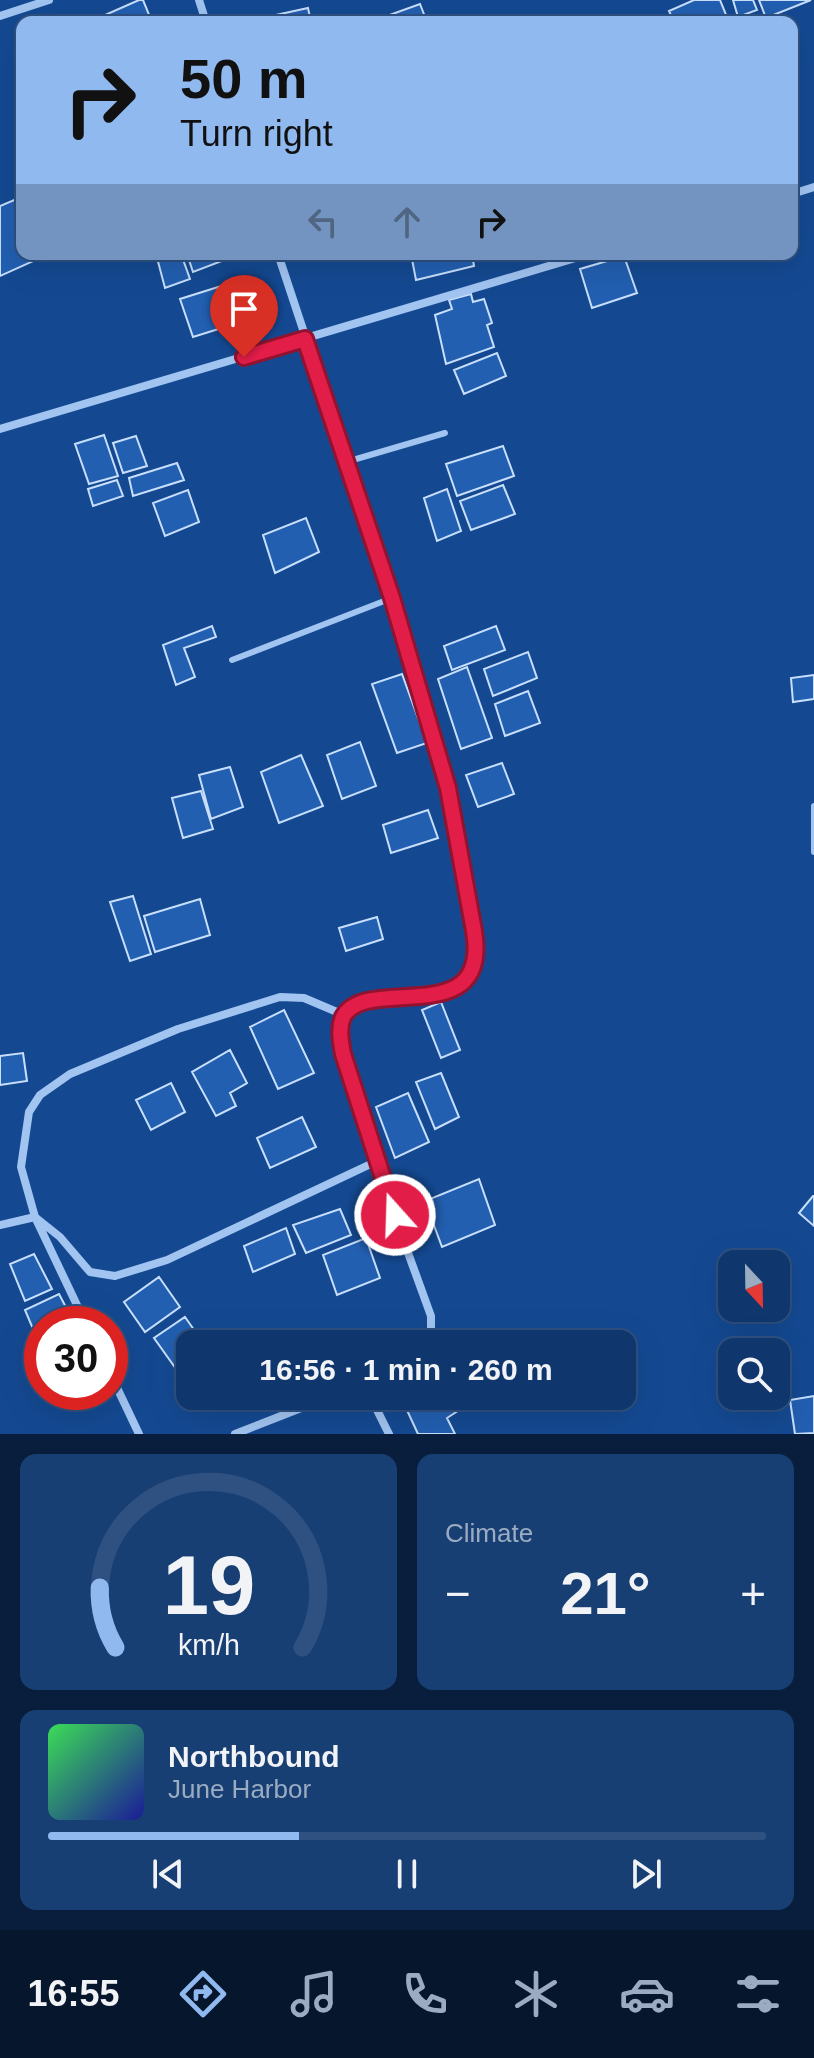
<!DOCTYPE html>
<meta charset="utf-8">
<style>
body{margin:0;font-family:Arial,sans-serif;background:#183f73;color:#f1f3f6;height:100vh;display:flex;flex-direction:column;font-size:30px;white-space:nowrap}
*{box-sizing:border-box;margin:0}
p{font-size:26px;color:#9bacc2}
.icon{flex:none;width:44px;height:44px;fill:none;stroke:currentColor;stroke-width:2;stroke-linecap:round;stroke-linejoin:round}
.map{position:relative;height:1434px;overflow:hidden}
.drawer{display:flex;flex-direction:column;gap:20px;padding:20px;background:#081e3c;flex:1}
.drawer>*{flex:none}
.top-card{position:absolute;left:16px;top:16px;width:782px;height:244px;border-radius:16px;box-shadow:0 8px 32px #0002,0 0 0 2px #2f5181;background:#90b9f0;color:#111;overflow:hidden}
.needle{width:52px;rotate:158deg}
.fabs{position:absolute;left:718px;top:1250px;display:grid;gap:16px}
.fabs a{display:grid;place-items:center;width:72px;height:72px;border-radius:16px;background:#0f376e;box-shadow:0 8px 32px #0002,0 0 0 2px #2f5181;font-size:40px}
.speed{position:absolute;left:24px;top:1306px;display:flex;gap:16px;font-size:40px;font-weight:700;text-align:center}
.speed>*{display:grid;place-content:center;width:104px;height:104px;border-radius:50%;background:#0f376e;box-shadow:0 8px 32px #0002,0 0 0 2px #2f5181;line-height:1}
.speed .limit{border:12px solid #d22;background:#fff;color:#111}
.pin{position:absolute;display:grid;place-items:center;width:68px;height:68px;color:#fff;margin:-82px -34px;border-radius:50% 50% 50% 0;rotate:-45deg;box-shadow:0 0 8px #0007}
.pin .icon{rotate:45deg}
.me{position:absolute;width:88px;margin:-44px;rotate:340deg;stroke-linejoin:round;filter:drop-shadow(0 0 6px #0008)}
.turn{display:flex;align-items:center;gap:28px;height:168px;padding:0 32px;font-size:36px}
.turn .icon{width:104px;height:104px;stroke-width:2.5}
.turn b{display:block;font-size:56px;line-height:68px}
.lanes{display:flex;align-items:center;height:76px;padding:0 32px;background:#0003;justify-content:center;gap:40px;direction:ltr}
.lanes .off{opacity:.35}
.big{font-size:60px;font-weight:800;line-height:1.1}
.drawer .tile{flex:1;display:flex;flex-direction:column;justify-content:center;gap:12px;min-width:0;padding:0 28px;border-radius:16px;background:#183f73}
.drawer .dial{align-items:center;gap:0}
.dial svg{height:208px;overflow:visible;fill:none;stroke:#2f5181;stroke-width:7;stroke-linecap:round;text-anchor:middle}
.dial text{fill:#f1f3f6;stroke:none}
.song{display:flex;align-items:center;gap:24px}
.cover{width:96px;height:96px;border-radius:12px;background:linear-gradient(135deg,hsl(130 70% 55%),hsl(240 70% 35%))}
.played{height:8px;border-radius:4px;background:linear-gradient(90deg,#90b9f0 35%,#2f5181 35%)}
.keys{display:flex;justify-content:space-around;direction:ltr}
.heat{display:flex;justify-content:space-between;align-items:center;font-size:44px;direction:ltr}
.drawer .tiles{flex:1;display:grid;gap:20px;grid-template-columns:1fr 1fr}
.tile:last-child{grid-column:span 2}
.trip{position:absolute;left:176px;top:1330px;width:460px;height:80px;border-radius:16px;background:#0f376e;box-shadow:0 8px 32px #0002,0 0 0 2px #2f5181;font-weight:800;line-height:80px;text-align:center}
.tabs{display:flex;height:128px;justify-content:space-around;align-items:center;background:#06162c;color:#9bacc2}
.tabs .icon{width:56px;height:56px}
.tabs .active{color:#90b9f0}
.tabs b{font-size:36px;color:#f1f3f6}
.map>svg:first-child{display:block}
.building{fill:#225fb1;stroke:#c8dffc;stroke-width:2}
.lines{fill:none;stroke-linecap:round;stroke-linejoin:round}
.lane{stroke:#a1c4f1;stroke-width:6}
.street{stroke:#a1c4f1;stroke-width:8}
.route-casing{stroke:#92132f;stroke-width:20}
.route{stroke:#e11d48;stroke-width:14}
</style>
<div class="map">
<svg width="814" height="1434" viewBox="0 0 814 1434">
<rect width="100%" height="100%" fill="#144992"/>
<path class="building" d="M139 0H143L152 22H108L105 15Z
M694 0H720L729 22H674L669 11Z
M733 0H753L757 10 738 17Z
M759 0H811L766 18Z
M420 4 427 22H374L373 21Z
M308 8 311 22H263L262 18Z
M19 198 22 254H39L40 258 0 276V206Z
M156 254H181L190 279 165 288Z
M187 254H240L193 272Z
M411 254H472L474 266 416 280Z
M624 256 637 293 592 308 580 269Z
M234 282 244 321 193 337 180 299Z
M471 294 473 302 484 299 492 323 487 325 494 347 446 364 435 315 452 309 449 300Z
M497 353 506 376 464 394 454 370Z
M104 435 118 476 89 484 75 444Z
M136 436 147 466 123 473 113 443Z
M503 446 514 476 457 496 446 464Z
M177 463 184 480 133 496 129 478Z
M117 480 123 496 93 506 88 489Z
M503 485 515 514 471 530 460 501Z
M447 489 461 531 437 541 424 498Z
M188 490 199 522 165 536 153 503Z
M306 518 319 552 275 573 263 535Z
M212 626 216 637 184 648 195 677 176 685 163 645Z
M496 626 505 650 452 670 444 646Z
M528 652 537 678 493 696 484 669Z
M467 667 492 738 461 749 438 679Z
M402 674 427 743 397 753 372 684Z
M814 675V699L793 702 791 678Z
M528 691 540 723 505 736 495 704Z
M360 742 376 786 342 799 327 755Z
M301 755 323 806 279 823 261 772Z
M502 763 514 794 478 807 466 775Z
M230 767 243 807 211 819 199 775Z
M201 791 213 829 183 838 172 798Z
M428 810 438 838 391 853 383 825Z
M133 896 151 954 130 961 110 902Z
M200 899 210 935 155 952 144 916Z
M377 917 383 939 346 951 339 928Z
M441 1002 460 1050 441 1058 422 1010Z
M284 1010 314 1073 278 1089 250 1027Z
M230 1050 247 1083 230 1093 236 1106 216 1116 192 1072Z
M23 1053 27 1081 0 1085V1056Z
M441 1073 459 1117 435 1129 416 1082Z
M171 1083 185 1112 151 1130 136 1100Z
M408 1093 429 1142 395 1158 376 1107Z
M302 1117 316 1147 270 1168 257 1138Z
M479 1179 495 1225 442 1247 425 1201Z
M813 1196H814V1226L799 1213Z
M340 1209 351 1235 306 1253 293 1225Z
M286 1228 295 1254 253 1272 244 1246Z
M366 1238 380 1278 337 1295 323 1255Z
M34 1254 52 1289 25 1301 10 1264Z
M159 1277 180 1307 145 1332 124 1302Z
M59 1294 69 1313 33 1329 25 1310Z
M185 1317 204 1344H190V1354L174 1366 154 1338Z
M425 1396H458L464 1407 447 1418 455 1434H418L405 1406Z
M814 1396V1433L795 1434 790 1400Z"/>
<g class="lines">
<path class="lane" d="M346 462 445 433
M232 660 392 598
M814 806V852"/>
<path class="street" d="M199 0 206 22
M0 16 49 0
M792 194 814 187
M278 254 392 598 448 788 478 951 474 970 453 988 356 1006 344 1015 340 1032 375 1162 431 1316V1344
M0 429 589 254
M344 1015 304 998 280 997 178 1029 70 1074 40 1095 29 1112 21 1167 35 1217 60 1237 90 1272 115 1276 167 1260 375 1162
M0 1225 35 1217 86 1324
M110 1373 139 1434
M370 1396 389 1434
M235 1434 332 1396"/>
</g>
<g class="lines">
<defs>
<path id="route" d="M244 357 305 339 392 598 448 788 474 931C491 1033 366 973 343 1017 338 1028 341 1043 343 1054L395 1215"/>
</defs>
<use href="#route" class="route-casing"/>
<use href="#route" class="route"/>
</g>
</svg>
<div class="fabs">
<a><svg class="needle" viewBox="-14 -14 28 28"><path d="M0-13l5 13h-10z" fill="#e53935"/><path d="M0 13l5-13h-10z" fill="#9bacc2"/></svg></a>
<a><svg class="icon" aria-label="search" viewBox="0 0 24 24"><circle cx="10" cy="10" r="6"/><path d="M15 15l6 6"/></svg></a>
</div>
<div class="speed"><div class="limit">30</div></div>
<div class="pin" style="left:244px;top:357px;background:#d93025"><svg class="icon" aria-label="arrive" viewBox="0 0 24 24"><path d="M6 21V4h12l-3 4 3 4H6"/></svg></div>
<svg class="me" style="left:395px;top:1215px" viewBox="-20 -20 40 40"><circle r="17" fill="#e11d48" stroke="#fff" stroke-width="3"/><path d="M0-11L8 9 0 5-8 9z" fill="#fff"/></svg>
<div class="trip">16:56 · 1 min · 260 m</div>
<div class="top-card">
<div class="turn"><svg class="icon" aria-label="right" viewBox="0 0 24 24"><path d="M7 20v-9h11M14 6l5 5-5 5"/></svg><div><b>50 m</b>Turn right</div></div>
<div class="lanes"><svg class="icon off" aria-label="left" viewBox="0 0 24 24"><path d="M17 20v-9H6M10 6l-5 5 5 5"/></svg><svg class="icon off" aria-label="ahead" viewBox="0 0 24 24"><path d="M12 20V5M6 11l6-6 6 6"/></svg><svg class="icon" aria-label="right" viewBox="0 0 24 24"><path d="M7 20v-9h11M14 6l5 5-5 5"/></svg></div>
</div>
</div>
<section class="drawer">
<div class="tiles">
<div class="tile dial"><svg viewBox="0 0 100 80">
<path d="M14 69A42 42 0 1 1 86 69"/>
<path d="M14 69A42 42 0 0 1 8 46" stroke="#90b9f0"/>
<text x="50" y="56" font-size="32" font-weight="700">19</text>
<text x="50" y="72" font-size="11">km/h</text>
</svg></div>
<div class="tile"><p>Climate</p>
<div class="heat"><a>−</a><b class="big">21°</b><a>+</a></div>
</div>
<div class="tile">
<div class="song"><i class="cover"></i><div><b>Northbound</b><p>June Harbor</p></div></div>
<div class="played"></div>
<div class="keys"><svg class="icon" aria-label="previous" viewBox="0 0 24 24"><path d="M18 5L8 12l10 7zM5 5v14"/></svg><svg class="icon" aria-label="pause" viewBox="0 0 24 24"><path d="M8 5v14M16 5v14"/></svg><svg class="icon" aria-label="next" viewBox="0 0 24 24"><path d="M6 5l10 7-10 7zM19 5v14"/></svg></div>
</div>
</div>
</section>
<nav class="tabs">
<b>16:55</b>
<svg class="icon active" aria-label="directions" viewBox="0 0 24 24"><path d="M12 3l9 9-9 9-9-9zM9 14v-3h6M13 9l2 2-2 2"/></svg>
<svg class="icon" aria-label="music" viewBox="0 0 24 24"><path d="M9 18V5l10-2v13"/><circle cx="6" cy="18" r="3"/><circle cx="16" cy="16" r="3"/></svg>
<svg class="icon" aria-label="phone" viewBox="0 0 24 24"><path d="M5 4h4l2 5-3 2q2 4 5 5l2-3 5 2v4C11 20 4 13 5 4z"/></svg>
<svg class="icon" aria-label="climate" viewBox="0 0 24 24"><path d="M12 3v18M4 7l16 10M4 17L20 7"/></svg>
<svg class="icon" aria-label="car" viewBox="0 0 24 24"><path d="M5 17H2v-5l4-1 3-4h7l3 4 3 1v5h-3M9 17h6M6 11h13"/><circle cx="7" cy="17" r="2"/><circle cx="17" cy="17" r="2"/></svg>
<svg class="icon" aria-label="filters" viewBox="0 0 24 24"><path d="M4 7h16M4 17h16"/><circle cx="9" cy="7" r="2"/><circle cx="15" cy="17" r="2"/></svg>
</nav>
